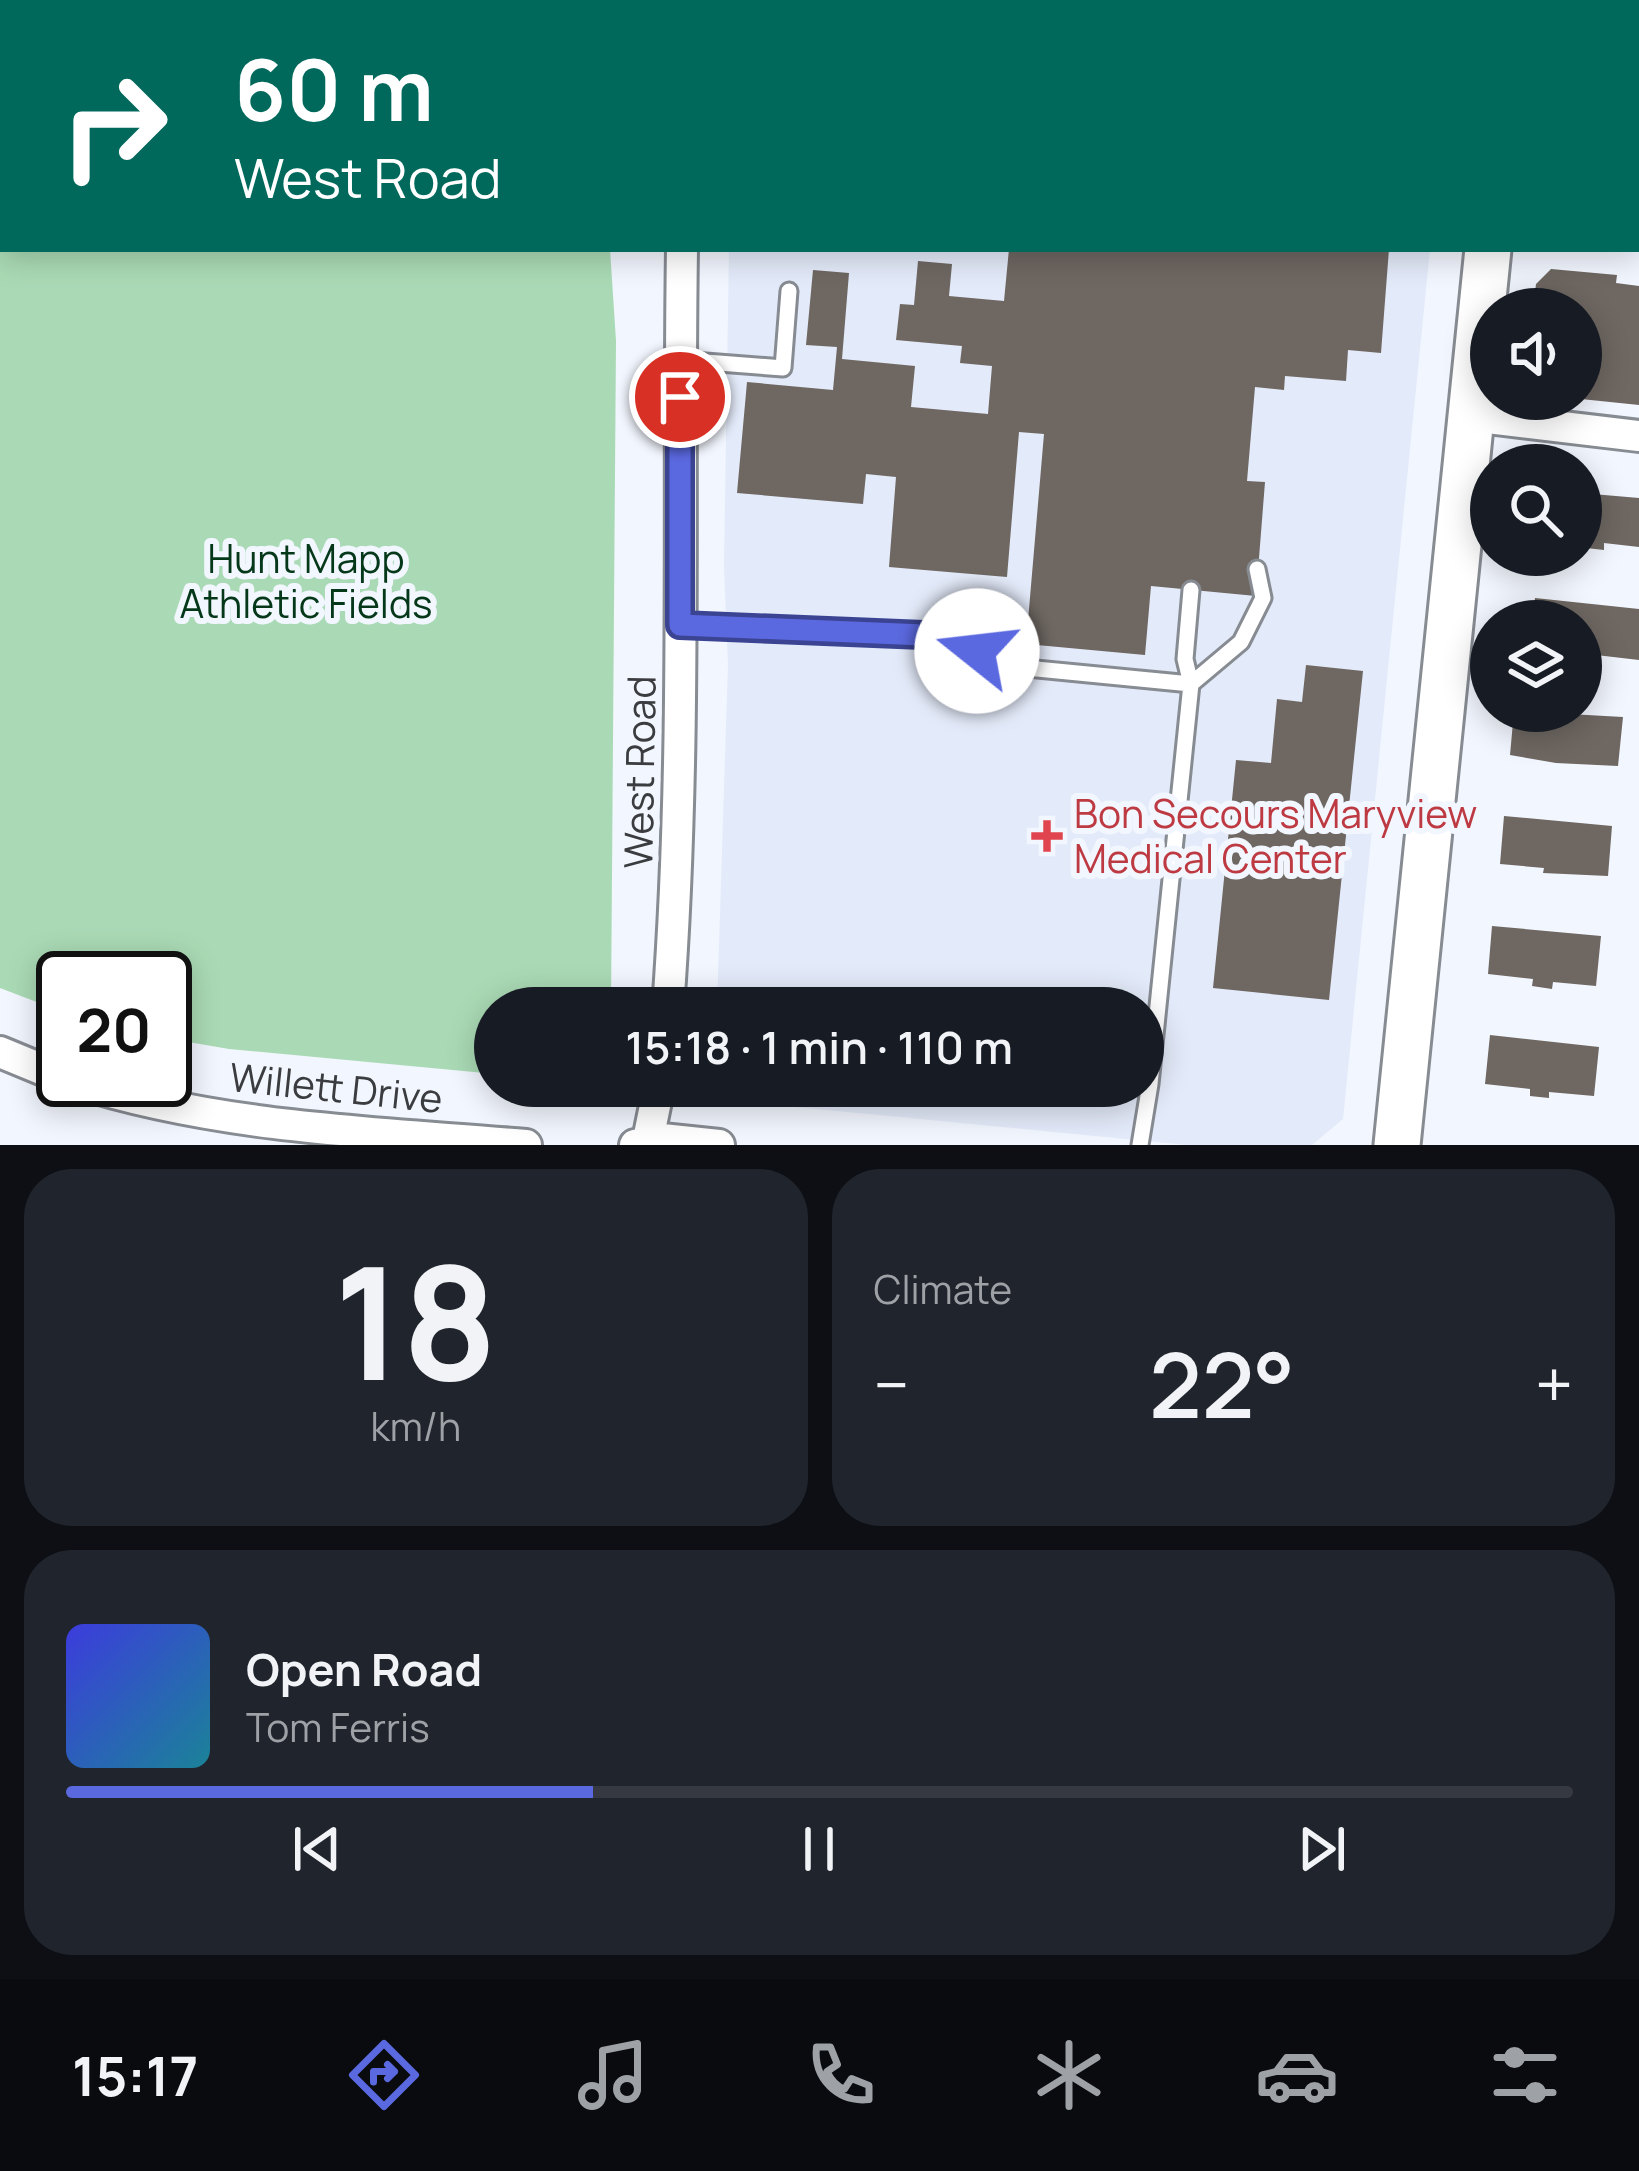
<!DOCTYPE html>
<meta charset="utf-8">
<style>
body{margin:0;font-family:Manrope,sans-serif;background:#20242c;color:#f1f3f6;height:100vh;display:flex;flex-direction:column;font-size:45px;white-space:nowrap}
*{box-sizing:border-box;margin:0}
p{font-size:39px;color:#9ea1a6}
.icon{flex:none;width:66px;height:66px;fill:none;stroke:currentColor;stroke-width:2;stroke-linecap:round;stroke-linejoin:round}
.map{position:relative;height:1145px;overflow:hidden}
.details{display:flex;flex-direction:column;gap:24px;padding:24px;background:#0d0f14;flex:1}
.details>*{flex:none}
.guide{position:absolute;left:0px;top:0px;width:1641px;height:252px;box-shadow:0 6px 30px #0003;background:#00695c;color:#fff;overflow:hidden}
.controls{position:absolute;left:1470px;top:288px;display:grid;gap:24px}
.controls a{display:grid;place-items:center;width:132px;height:132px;border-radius:50%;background:#171b24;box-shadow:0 6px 30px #0003;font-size:60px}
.speed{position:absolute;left:36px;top:951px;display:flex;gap:24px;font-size:60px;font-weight:700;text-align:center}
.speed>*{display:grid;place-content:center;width:156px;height:156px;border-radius:50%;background:#171b24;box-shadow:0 6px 30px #0003;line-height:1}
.speed .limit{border:6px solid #111;border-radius:18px;background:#fff;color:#111}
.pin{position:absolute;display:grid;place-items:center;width:102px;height:102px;color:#fff;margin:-51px;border:6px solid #fff;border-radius:50%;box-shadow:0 3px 12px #0007}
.me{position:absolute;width:132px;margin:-66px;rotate:286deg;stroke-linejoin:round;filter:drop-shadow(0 0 9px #0008)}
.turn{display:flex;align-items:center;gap:42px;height:252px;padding:0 36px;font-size:54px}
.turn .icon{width:156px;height:156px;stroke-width:2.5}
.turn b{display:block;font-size:84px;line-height:102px}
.big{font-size:90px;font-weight:600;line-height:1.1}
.details .tile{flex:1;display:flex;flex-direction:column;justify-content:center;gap:18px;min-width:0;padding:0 42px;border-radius:48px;background:#20242c}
.details .dial{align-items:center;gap:0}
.dial b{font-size:156px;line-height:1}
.song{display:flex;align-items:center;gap:36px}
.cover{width:144px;height:144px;border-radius:18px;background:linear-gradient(135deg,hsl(240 70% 55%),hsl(190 70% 35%))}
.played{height:12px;border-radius:6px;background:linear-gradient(90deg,#5b69e0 35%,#363941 35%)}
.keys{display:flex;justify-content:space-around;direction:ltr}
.heat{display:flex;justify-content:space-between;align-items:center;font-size:66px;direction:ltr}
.details .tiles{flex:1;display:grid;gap:24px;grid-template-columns:1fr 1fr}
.tile:last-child{grid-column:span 2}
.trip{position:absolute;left:474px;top:987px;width:690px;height:120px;border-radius:60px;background:#171b24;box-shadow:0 6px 30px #0003;font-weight:600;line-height:120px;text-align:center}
.tabs{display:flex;height:192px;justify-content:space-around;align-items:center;background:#090b0e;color:#9ea1a6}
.tabs .icon{width:84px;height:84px}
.tabs .current{color:#5b69e0}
.tabs b{font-size:54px;color:#f1f3f6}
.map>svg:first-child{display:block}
.built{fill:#e3eaf9}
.green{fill:#aadab5}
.building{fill:#6e6762}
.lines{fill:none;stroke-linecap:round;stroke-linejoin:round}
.lane-casing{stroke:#878b92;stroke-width:21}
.street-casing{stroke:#878b92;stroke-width:36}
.primary-casing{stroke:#878b92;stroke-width:51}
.lane{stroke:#fff;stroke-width:15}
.street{stroke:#fff;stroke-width:30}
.primary{stroke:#fff;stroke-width:45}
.route-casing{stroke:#3b4492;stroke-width:30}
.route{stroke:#5b69e0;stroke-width:21}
.health-dot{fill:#e0444e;stroke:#f2f6fe;stroke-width:4.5}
.labels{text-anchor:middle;stroke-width:12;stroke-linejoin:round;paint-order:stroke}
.park-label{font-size:39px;fill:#043819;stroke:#f2f6fe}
.street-label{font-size:39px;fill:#3b3c3f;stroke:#f2f6fe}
.health-label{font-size:39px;fill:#be3a42;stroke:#f2f6fe;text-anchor:start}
</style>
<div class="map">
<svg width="1639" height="1145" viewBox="0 0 1639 1145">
<rect width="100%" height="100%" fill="#f2f6fe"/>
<path class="built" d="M767 0H1454V3Z
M729 249H1430L1343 1119 1312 1145H1187L714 1099V1086H1143V1008H717L728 664 724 567Z"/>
<path class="green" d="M0 0H595V3H3V249H610L616 341 611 1008H495V1074L229 1049 165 1038V978H63V1012L0 988Z"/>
<path class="building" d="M1009 249H1389L1381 353 1348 350 1346 381 1285 376 1284 390 1255 387 1247 481 1265 482 1256 596 1151 586 1145 655 1026 644 1044 434 1019 432 1007 577 889 567 896 477 866 474 863 504 737 493 747 382 833 390 837 347 806 345 813 270 849 273 842 359 915 366 911 407 988 414 992 366 960 363 962 346 896 340 900 304 914 305 918 261 952 264 949 296 1004 301Z
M1551 269 1617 275 1616 283 1639 286V405L1581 399V309H1533L1536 284Z
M1581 493 1639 498V547L1604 543V550L1586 548 1587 542 1581 541Z
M1535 598 1639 609V660L1596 655 1595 661 1581 660V621H1532Z
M1306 665 1363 671 1329 1000 1213 988 1236 760 1271 763 1277 699 1302 702Z
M1514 711 1623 717 1618 766 1556 763 1510 755Z
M1504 816 1612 826 1608 876 1543 873 1544 868 1500 864Z
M1492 926 1601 936 1596 986 1553 982 1552 989 1532 986 1533 979 1488 974Z
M1490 1035 1599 1047 1594 1096 1549 1092V1098L1530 1096V1089L1485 1084Z"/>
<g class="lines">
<defs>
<path id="lane" d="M563 0 568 3
M682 3V0
M824 3V0
M1638 238H1639
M680 360 783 368 789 291
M1191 590 1185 659 1191 684 1241 642 1263 598 1257 569
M680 625 948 636 1005 666 1191 684 1150 1084 1140 1145"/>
<path id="street" d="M1471 416 1639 436
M668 1008C687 755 678 502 682 249
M0 1052 63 1078
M70 1080C217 1128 373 1132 526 1145
M635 1145 662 1139 719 1145
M647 1145 659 1086"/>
<path id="primary" d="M1513 3 1514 0
M1397 1145 1488 249"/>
</defs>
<use href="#lane" class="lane-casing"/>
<use href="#street" class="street-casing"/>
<use href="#primary" class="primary-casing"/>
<use href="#lane" class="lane"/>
<use href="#street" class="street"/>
<use href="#primary" class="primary"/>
</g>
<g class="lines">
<defs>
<path id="route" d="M680 397V625L948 636 977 651"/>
</defs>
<use href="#route" class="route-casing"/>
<use href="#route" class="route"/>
</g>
<path class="health-dot" d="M1041 818h12v12h12v12h-12v12h-12v-12h-12v-12h12z"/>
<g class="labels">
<g class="park-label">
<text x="306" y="573">Hunt Mapp<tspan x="306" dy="45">Athletic Fields</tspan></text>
</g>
<g class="street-label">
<text transform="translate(640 772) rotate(-89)" y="14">West Road</text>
<text transform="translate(336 1088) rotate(6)" y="14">Willett Drive</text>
</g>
<g class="health-label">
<text x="1074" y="828">Bon Secours Maryview<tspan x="1074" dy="45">Medical Center</tspan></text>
</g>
</g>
</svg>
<div class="controls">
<a><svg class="icon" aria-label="sound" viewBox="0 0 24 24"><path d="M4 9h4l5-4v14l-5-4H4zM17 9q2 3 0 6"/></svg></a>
<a><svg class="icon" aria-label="search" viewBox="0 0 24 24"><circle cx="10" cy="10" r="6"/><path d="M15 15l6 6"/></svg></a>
<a><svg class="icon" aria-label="layers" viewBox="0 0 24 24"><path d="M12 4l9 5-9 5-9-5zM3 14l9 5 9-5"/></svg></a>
</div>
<div class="speed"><div class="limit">20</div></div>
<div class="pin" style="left:680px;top:397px;background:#d93025"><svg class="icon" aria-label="arrive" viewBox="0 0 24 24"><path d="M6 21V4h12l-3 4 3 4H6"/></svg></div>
<svg class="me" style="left:977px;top:651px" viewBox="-20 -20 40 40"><circle r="19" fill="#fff"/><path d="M0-13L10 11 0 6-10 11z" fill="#5b69e0"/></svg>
<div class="trip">15:18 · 1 min · 110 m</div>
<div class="guide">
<div class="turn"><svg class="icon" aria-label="right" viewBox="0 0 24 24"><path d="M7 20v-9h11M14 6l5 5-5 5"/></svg><div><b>60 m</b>West Road</div></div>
</div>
</div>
<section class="details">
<div class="tiles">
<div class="tile dial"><b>18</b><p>km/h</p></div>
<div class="tile"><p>Climate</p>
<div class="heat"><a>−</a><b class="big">22°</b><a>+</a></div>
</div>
<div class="tile">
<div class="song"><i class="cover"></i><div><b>Open Road</b><p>Tom Ferris</p></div></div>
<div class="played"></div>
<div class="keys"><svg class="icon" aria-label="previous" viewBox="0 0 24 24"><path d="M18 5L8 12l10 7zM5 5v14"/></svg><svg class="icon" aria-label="pause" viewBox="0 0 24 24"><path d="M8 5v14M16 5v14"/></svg><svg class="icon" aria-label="next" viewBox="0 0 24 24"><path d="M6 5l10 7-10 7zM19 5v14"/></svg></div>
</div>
</div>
</section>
<nav class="tabs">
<b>15:17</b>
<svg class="icon current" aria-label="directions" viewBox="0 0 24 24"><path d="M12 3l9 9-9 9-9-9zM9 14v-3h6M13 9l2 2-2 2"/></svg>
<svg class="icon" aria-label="music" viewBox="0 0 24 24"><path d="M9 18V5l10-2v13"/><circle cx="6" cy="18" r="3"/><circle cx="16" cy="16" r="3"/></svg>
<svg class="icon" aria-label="phone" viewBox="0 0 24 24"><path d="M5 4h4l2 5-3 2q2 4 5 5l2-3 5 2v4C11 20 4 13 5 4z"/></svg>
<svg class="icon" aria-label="climate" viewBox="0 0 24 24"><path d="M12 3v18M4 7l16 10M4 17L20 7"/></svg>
<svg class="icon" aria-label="car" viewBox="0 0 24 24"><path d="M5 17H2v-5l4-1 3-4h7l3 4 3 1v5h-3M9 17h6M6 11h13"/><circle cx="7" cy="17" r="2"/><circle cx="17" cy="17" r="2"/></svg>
<svg class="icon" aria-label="filters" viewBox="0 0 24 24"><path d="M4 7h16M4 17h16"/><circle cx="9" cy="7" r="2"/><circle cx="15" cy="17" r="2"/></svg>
</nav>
